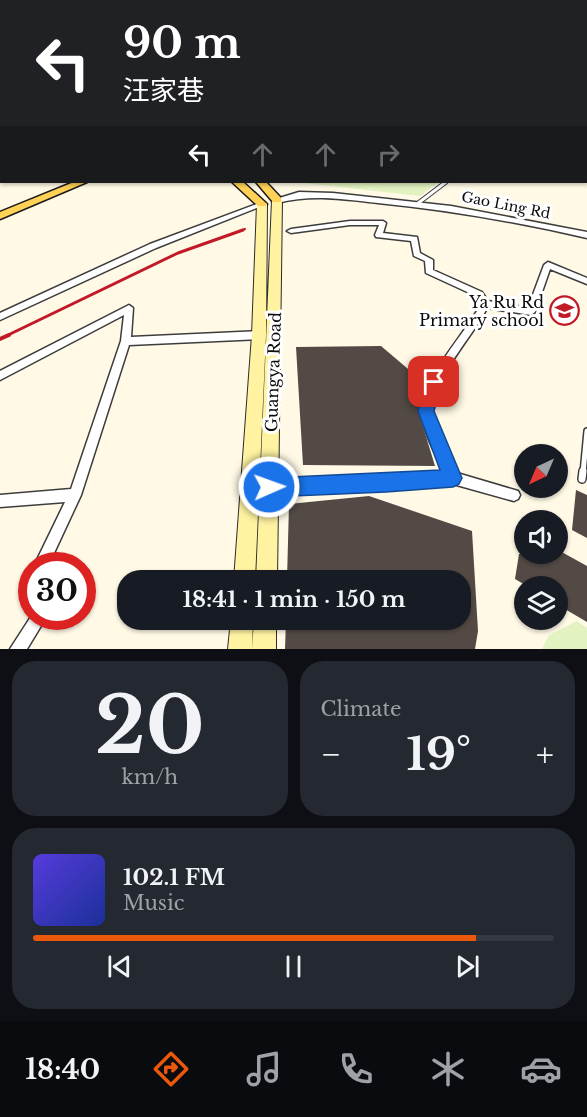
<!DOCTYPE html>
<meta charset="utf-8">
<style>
body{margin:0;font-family:"Libre Baskerville","Noto Sans SC",serif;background:#242831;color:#f1f3f6;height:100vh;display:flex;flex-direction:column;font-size:22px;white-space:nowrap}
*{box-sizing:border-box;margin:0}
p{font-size:20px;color:#9ea1a6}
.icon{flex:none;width:33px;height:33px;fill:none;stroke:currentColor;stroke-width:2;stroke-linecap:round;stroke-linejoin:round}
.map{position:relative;height:649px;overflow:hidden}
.side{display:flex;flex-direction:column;gap:12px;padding:12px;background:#0d0f14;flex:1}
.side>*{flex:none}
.guide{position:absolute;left:0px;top:0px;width:588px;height:183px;box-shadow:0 2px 4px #0004;background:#202124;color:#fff;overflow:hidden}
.needle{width:39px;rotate:224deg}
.tools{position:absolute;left:514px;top:444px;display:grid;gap:12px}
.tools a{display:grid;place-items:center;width:54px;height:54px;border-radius:50%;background:#171b24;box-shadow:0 2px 4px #0004;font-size:30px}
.speed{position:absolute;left:18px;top:552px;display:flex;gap:12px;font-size:30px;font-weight:700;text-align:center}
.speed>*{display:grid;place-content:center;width:78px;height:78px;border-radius:50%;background:#171b24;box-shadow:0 2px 4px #0004;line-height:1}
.speed .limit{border:9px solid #d22;background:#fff;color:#111}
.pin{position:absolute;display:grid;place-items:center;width:51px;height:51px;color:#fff;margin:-26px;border-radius:12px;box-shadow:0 3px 9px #0006}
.me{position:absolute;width:66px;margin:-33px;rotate:88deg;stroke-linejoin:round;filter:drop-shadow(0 0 4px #0008)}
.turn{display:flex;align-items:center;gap:21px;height:126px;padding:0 24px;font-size:27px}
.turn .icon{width:78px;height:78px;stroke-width:2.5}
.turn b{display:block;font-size:42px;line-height:51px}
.lanes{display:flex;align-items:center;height:57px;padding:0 24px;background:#0003;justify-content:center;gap:30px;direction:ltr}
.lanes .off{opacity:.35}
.big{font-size:45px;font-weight:800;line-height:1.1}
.side .card{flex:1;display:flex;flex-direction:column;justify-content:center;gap:9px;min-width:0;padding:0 21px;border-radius:24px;background:#242831}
.side .dial{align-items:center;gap:0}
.dial b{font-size:78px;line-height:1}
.song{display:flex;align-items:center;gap:18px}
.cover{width:72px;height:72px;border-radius:9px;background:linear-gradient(135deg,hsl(250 70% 55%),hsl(230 70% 35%))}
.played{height:6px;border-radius:3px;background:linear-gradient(90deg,#ea580c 85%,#363941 85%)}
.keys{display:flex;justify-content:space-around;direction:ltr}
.heat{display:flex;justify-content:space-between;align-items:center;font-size:33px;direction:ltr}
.side .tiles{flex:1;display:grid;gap:12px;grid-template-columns:1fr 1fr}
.card:last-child{grid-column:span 2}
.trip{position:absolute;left:117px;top:570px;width:354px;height:60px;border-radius:24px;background:#171b24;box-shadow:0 2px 4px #0004;font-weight:800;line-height:60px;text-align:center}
.dock{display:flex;height:96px;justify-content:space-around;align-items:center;background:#090b0e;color:#9ea1a6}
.dock .icon{width:42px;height:42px}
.dock .current{color:#ea580c}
.dock b{font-size:27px;color:#f1f3f6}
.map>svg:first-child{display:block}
.pitch{fill:#e2f2c0}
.building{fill:#534a45}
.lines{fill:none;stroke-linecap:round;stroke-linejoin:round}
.service-far2-casing{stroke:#3d3d3d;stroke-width:5}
.service-far1-casing{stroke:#3d3d3d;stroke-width:8}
.service-casing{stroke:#3d3d3d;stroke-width:10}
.minor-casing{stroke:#3d3d3d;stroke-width:3}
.tertiary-casing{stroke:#3d3d3d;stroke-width:3}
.secondary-casing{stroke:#2c2c2c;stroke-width:2}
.primary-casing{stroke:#1b1b1b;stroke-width:3}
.service-far2{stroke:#fff;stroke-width:3}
.service-far1{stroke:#fff;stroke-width:5}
.service{stroke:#fff;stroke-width:7}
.minor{fill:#fff;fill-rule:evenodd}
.tertiary{fill:#fff;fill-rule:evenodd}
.secondary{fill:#fff2a1;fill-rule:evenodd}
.primary{fill:#ffd156;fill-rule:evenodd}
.rail-far2{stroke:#c21926;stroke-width:2}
.rail-far1{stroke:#c21926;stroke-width:3}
.rail{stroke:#c21926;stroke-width:4}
.route{fill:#1a73e8;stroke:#114b97;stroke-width:1.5}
.labels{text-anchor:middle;stroke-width:6;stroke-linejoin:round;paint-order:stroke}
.far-street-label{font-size:14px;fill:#0a0a0a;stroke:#fff}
.poi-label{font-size:16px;fill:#0a0a0a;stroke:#fff;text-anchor:end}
.street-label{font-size:16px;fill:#0a0a0a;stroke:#fff}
</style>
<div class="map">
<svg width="587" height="649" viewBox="0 0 587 649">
<rect width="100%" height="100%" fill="#fff9e6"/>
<path class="pitch" d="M295 182H439L420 196Z
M577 621 587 628V649H542L549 635Z"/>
<path class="building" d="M381 346 414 374 421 402V420L435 466 303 465 296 347Z
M576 490 587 495V538L572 530Z
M369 496 472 531 478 631 475 649H285L286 620H460V580H287L289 504Z
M558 550 587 566V622L558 605V586H527L515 579 519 554H558Z"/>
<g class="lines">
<defs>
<path id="service-far2" d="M417 204 446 182"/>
<path id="service-far1" d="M583 473 587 431"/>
<path id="service" d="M582 479 583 471"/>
<path id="minor" d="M262 202 264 203V205L156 248 0 320V313L150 244Z
M350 221H383L386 223 383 233 417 237 420 253 433 260V270L482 292 488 301 528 308 544 265 548 262 587 278V284L550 269 535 312 531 315 487 308C474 335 429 383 432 413 435 434 448 454 457 473L518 491 520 495 518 499 514 501 453 484 269 493 265 491 263 487 265 483 269 481 444 472C436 454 423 433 422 412 420 380 466 333 481 304L476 296 426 273 425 261 414 256 411 241 376 237 375 235 379 225H350L291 233 287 231 291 229Z
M129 305 133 308 131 337 259 331 262 332 264 335 262 338 259 339 129 345 81 495 48 566H34L65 502 0 507V495L71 489 121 341 124 315 0 380V371Z
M32 615 47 616 27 649H10Z"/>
<path id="tertiary" d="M299 192 333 193 451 206 587 232V238C518 222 448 210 378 203 343 199 311 194 277 203L273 200Z"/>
<path id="secondary" d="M277 197 282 200 277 580H256L272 200Z
M262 201 267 204 266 335 255 580H234L252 335 257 204Z
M231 620H253L252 649H228Z
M254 620H276V649H252Z"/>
<path id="primary" d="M74 182H87L0 219V212Z
M232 182H243L267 204 266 206H258Z
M256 182H266L281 198V202H273Z"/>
</defs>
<use href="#service-far2" class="service-far2-casing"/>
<use href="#service-far1" class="service-far1-casing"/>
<use href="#service" class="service-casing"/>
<use href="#minor" class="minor-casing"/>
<use href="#tertiary" class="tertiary-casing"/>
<use href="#secondary" class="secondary-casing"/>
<use href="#primary" class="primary-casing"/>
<use href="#service-far2" class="service-far2"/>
<use href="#service-far1" class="service-far1"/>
<use href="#service" class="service"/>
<use href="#minor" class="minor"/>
<use href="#tertiary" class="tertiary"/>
<use href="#secondary" class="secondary"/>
<use href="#primary" class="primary"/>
<path class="rail-far2" d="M239 231 245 229"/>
<path class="rail-far1" d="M6 336 178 253 243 230"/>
<path class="rail" d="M0 339 9 335"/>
</g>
<linearGradient id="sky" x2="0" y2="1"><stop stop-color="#8dc5f0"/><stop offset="0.49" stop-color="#fffcf4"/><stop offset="1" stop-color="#fffcf4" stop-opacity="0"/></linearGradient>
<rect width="587" height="178" fill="url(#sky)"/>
<path class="route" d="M434 376 439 378 442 382 434 411 462 478 459 484 453 487 386 492 269 497 263 494 260 487 263 481 269 478 440 470 418 411 428 378Z"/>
<defs>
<symbol id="school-ring" viewBox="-11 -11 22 22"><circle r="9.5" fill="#fff" stroke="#c21926" stroke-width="1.5"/><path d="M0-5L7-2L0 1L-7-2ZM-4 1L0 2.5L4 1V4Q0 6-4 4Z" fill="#c21926"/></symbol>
</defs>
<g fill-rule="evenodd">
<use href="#school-ring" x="548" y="294" width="33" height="33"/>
</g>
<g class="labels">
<g class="far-street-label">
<text transform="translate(506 205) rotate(11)" y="5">Gao Ling Rd</text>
</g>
<g class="poi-label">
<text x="544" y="308">Ya Ru Rd<tspan x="544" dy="18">Primary school</tspan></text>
</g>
<g class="street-label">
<text transform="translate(273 372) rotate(-88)" y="6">Guangya Road</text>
</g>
</g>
</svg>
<div class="tools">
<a><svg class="needle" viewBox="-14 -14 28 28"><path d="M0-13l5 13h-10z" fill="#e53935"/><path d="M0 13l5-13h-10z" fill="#9ea1a6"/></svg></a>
<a><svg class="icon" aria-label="sound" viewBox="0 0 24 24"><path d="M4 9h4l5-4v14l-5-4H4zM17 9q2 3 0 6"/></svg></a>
<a><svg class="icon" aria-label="layers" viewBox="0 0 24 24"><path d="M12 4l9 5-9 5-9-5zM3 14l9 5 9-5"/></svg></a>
</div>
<div class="speed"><div class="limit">30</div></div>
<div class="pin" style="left:434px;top:382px;background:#d93025"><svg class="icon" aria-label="arrive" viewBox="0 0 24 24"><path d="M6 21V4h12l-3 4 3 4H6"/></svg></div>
<svg class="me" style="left:269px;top:487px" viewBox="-20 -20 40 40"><circle r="17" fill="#1a73e8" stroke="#fff" stroke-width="3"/><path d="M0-11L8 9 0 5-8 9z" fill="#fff"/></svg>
<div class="trip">18:41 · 1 min · 150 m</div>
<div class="guide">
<div class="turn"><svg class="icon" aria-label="left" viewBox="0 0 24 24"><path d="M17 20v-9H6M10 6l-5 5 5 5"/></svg><div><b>90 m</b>汪家巷</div></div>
<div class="lanes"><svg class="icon" aria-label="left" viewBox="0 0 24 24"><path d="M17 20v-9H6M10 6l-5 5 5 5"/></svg><svg class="icon off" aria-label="ahead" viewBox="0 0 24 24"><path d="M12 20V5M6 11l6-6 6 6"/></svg><svg class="icon off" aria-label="ahead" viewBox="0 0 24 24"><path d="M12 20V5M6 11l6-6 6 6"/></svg><svg class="icon off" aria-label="right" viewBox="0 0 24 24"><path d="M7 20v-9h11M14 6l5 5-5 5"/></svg></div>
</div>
</div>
<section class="side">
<div class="tiles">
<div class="card dial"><b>20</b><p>km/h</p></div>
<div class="card"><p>Climate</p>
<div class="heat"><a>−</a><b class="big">19°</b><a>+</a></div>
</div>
<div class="card">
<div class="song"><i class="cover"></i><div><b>102.1 FM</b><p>Music</p></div></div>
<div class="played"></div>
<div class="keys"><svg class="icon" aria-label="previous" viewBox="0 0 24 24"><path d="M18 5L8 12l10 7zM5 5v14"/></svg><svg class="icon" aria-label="pause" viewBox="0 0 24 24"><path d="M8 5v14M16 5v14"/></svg><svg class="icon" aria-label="next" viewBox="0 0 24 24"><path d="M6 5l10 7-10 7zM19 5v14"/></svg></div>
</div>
</div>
</section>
<nav class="dock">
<b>18:40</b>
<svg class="icon current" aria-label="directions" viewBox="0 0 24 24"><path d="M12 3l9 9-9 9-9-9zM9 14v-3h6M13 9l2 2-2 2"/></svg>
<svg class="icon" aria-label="music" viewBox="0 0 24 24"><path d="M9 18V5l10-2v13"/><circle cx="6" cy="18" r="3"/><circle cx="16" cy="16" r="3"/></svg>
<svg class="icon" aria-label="phone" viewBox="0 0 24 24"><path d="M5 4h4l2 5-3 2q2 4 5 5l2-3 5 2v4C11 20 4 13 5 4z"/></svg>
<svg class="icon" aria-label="climate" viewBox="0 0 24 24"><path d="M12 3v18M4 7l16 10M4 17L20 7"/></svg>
<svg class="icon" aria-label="car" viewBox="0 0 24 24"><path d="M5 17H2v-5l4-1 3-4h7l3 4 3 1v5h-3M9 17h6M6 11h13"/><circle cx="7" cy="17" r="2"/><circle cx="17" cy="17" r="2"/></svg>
</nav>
